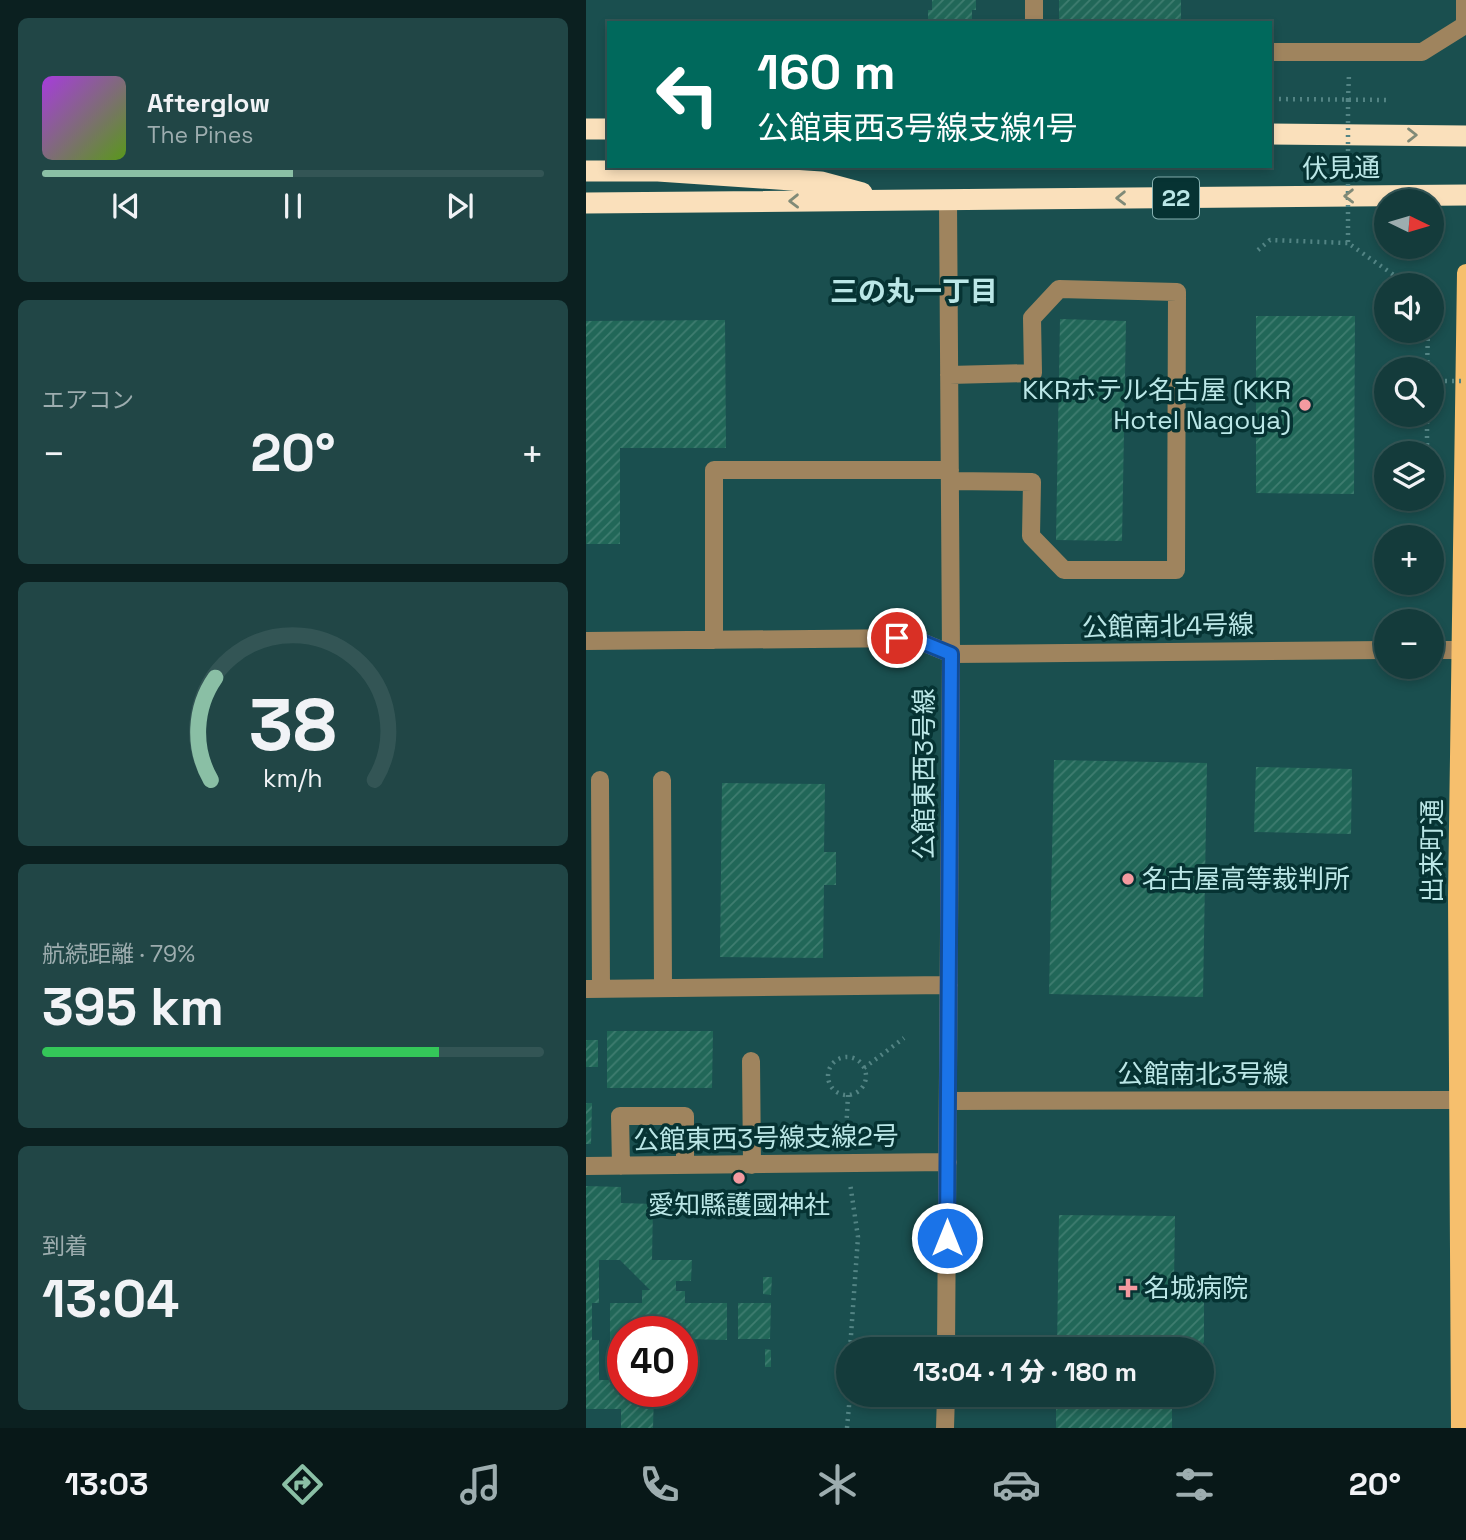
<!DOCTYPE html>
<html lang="ja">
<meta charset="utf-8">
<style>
body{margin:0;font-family:"Space Grotesk","Noto Sans JP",sans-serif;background:#214646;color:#f1f3f6;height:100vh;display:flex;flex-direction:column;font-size:26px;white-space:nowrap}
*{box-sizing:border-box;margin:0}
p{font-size:23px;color:#9dadaf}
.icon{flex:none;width:38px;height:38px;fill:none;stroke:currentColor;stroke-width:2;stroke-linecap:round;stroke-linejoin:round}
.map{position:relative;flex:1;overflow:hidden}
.sheet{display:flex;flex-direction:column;gap:18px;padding:18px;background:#0b2020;width:586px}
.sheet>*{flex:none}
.top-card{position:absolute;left:21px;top:21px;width:665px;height:147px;border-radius:0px;box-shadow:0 4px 10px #0003,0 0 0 2px #355;background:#00695c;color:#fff;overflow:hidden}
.needle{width:46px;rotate:95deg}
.tools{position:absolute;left:788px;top:189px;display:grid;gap:14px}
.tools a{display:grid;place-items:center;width:70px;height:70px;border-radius:50%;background:#143b3b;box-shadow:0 4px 10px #0003,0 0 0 2px #355;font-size:35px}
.speed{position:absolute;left:21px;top:1316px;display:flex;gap:14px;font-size:35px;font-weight:700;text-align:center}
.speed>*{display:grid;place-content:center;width:91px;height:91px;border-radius:50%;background:#143b3b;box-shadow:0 4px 10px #0003,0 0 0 2px #355;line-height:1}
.speed .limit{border:10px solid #d22;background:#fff;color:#111}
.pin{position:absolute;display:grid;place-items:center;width:60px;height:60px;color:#fff;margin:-30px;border:4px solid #fff;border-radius:50%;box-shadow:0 2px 7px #0007}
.me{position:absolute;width:77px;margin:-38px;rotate:0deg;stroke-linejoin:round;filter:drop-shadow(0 0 5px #0008)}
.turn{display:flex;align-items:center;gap:24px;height:147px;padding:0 35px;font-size:32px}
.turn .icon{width:91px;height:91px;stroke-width:2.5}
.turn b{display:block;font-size:49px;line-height:60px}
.big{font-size:52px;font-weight:800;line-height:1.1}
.sheet .card{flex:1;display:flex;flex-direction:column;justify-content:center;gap:10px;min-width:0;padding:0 24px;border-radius:10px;background:#214646}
.sheet .dial{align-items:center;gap:0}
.dial svg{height:182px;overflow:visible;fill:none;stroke:#355;stroke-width:7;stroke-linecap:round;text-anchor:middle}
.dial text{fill:#f1f3f6;stroke:none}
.song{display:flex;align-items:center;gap:21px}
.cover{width:84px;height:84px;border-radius:10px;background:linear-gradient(135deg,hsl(280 70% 55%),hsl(90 70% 35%))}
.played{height:7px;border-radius:4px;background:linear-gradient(90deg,#8abfa5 50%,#355 50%)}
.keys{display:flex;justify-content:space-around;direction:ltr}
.heat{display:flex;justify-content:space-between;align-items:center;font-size:38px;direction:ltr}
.charge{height:10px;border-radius:5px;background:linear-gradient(90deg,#34c759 79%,#355 0)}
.trip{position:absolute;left:250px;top:1337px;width:378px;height:70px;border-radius:35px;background:#143b3b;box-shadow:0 4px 10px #0003,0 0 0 2px #355;font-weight:800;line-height:70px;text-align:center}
.menu{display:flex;height:112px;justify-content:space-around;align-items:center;background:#081818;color:#9dadaf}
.menu .icon{width:49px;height:49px}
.menu .current{color:#8abfa5}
.menu b{font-size:32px;color:#f1f3f6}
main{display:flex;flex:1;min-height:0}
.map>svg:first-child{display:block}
.building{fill:url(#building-hatch)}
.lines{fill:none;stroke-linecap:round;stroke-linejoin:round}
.path{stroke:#538484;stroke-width:4.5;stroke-dasharray:2 5;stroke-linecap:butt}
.minor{stroke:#9f845e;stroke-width:18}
.major{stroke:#f6bf6d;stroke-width:18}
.highway{stroke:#fae0bb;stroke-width:21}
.path-bridge{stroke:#538484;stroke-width:4.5;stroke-dasharray:2 5;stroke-linecap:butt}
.oneway{stroke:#808a77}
.route-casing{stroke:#114b97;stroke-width:18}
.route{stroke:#1a73e8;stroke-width:12}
.poi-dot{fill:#f49aa0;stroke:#063333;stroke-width:2.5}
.labels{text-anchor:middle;stroke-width:7;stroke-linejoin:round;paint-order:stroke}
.shield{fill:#063333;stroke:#85b1b1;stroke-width:2}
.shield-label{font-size:24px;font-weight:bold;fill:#bbe7e7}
.street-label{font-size:26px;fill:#bbe7e7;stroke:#063333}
.poi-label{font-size:26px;fill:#bbe7e7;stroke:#063333;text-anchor:start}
.neighbourhood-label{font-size:28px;font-weight:bold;fill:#bbe7e7;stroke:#063333}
</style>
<main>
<section class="sheet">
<div class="card">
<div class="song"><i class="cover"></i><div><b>Afterglow</b><p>The Pines</p></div></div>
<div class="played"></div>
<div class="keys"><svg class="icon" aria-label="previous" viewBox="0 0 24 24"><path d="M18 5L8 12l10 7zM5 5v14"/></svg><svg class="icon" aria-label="pause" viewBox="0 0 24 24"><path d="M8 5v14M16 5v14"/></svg><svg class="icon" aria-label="next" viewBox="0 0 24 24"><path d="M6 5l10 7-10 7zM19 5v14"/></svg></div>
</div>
<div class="card"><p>エアコン</p>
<div class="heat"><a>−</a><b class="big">20°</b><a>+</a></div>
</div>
<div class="card dial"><svg viewBox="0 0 100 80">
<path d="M14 69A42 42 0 1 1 86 69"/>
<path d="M14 69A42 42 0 0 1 16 24" stroke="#8abfa5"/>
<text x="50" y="56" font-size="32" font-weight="700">38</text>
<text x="50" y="72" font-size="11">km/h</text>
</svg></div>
<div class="card"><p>航続距離 · 79%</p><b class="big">395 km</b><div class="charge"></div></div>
<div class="card"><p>到着</p><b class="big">13:04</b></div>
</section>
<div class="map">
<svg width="880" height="1428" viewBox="0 0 880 1428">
<defs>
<pattern id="building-hatch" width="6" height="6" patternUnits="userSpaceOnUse" patternTransform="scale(1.75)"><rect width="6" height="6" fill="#216758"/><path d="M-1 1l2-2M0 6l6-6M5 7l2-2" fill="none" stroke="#3f7d70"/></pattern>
</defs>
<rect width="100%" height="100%" fill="#1a4f4f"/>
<path class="building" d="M346 0H390V10H386V23H342V10H346Z
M473 0H595V22H473Z
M670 316H769L768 494 670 493Z
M474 319 540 321 536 541 470 540Z
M139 320 140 448H34V544H0V321Z
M468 760 621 763 617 997 463 994Z
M670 767 766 769 765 834 668 832Z
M136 783 239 784 238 852H250V885H238L237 958 134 957Z
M21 1031H127L126 1088H21Z
M0 1040H12V1067H0Z
M0 1103H6L5 1144H0Z
M0 1186 35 1187V1203L67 1204 66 1260H106L105 1281H90V1291H99V1303H141V1340L100 1339V1352H96V1332H37V1342H24V1303H56V1290H64L34 1260H13V1303H6V1340H13V1380H37V1391H68L67 1428H35V1409H0Z
M473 1215 589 1216 588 1282H608L618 1303V1342L614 1349H471Z
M177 1277H186L185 1295 177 1294Z
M152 1303H185L184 1339H152Z
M179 1349 185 1350V1367H179Z
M96 1360H107V1385H96Z
M470 1395H586V1428H470Z"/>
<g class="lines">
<path class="path" d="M686 99 804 100
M762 100 763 74
M672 250 684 240 762 243
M841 369 842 331
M841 415V453
M242 1076a19 19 0 1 1 38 0a19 19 0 1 1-38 0Z
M278 1068 318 1038
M262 1095 260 1132 262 1143
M264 1349 272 1237 264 1183
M297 1395 305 1400 319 1399
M261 1428 264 1395"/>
<path class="minor" d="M448 23V0
M684 52H836L879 25V0
M363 375 447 373 446 318 473 289 591 292 590 570H478L445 536 446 482 364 481
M128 640V470H364
M0 641 326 638 365 654 800 650
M845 650H873
M14 780 15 989
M76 780 77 988
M0 989 363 985
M165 1061 166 1165
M362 1101 873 1100
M0 1166 362 1162
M35 1166 34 1116H99V1165
M360 1349 365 654 362 200
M359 1428 360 1395"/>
<path class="major" d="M874 1428 871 895 880 273"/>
<path class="highway" d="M0 129H23
M684 134 880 136
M0 171H72L235 182 276 193
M0 203 880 195"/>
<path class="path-bridge" d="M762 100V243L822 285
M845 381H880"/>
</g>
<defs><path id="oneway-chevron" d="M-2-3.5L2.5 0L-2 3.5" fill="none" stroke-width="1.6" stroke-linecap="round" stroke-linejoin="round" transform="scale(1.75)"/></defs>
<g class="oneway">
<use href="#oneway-chevron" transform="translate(826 135)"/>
<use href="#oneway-chevron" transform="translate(763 196) rotate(179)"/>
<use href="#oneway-chevron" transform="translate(535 198) rotate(179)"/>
<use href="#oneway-chevron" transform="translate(208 201) rotate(179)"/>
</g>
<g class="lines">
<defs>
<path id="route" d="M311 638H326L365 654 361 1238"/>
</defs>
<use href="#route" class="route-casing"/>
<use href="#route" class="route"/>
</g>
<g class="poi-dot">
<circle cx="719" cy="405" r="7"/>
<circle cx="542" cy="879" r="7"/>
<circle cx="153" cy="1178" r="7"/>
<path d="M538.5 1277.5h7v7h7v7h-7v7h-7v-7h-7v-7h7z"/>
</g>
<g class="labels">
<rect class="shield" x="567" y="177.5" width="46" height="41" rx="5"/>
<g class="shield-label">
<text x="590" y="206">22</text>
</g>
<g class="street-label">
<text transform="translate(755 168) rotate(-1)" y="9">伏見通</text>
<text transform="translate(582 626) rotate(-1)" y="9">公館南北4号線</text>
<text transform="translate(338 774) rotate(-90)" y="9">公館東西3号線</text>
<text transform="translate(846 851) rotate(-90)" y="9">出来町通</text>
<text x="617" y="1083">公館南北3号線</text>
<text transform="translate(180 1138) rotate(-1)" y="9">公館東西3号線支線2号</text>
</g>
<g class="poi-label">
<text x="705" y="399" text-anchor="end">KKRホテル名古屋 (KKR<tspan x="705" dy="30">Hotel Nagoya)</tspan></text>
<text x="556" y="888">名古屋高等裁判所</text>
<text x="153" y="1214" text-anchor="middle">愛知縣護國神社</text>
<text x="558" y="1297">名城病院</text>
</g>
<g class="neighbourhood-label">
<text x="328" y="301">三の丸一丁目</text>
</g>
</g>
</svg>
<div class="tools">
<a><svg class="needle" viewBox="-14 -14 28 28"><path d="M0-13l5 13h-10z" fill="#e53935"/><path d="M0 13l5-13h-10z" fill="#9dadaf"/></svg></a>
<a><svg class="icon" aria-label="sound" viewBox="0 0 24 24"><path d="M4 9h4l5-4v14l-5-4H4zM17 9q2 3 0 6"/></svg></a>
<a><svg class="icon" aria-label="search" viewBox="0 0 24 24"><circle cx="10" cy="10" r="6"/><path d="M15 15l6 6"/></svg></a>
<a><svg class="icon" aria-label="layers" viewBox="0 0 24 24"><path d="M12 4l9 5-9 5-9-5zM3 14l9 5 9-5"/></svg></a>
<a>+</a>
<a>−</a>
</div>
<div class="speed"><div class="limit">40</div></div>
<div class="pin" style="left:311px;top:638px;background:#d93025"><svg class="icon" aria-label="arrive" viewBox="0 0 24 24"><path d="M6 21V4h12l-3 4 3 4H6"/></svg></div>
<svg class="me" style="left:361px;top:1238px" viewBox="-20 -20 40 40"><circle r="17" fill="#1a73e8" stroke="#fff" stroke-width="3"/><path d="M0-11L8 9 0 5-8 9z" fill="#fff"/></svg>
<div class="trip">13:04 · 1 分 · 180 m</div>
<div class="top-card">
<div class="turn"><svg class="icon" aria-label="left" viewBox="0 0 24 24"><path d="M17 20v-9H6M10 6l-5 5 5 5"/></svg><div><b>160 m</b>公館東西3号線支線1号</div></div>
</div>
</div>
</main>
<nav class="menu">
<b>13:03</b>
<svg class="icon current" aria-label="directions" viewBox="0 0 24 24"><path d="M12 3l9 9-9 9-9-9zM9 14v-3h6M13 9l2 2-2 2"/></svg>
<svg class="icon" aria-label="music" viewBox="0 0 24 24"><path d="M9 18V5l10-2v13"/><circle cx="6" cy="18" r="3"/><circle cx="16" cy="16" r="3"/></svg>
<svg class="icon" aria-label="phone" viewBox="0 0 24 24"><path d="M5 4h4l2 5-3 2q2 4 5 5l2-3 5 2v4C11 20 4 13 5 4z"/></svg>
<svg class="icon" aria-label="climate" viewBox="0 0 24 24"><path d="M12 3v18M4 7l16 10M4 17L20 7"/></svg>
<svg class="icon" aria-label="car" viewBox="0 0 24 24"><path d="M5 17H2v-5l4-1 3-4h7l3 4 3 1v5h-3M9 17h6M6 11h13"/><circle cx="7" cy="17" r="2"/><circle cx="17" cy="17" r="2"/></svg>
<svg class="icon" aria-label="filters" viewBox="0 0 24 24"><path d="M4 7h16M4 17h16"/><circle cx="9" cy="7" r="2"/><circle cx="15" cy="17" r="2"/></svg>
<b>20°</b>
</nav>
